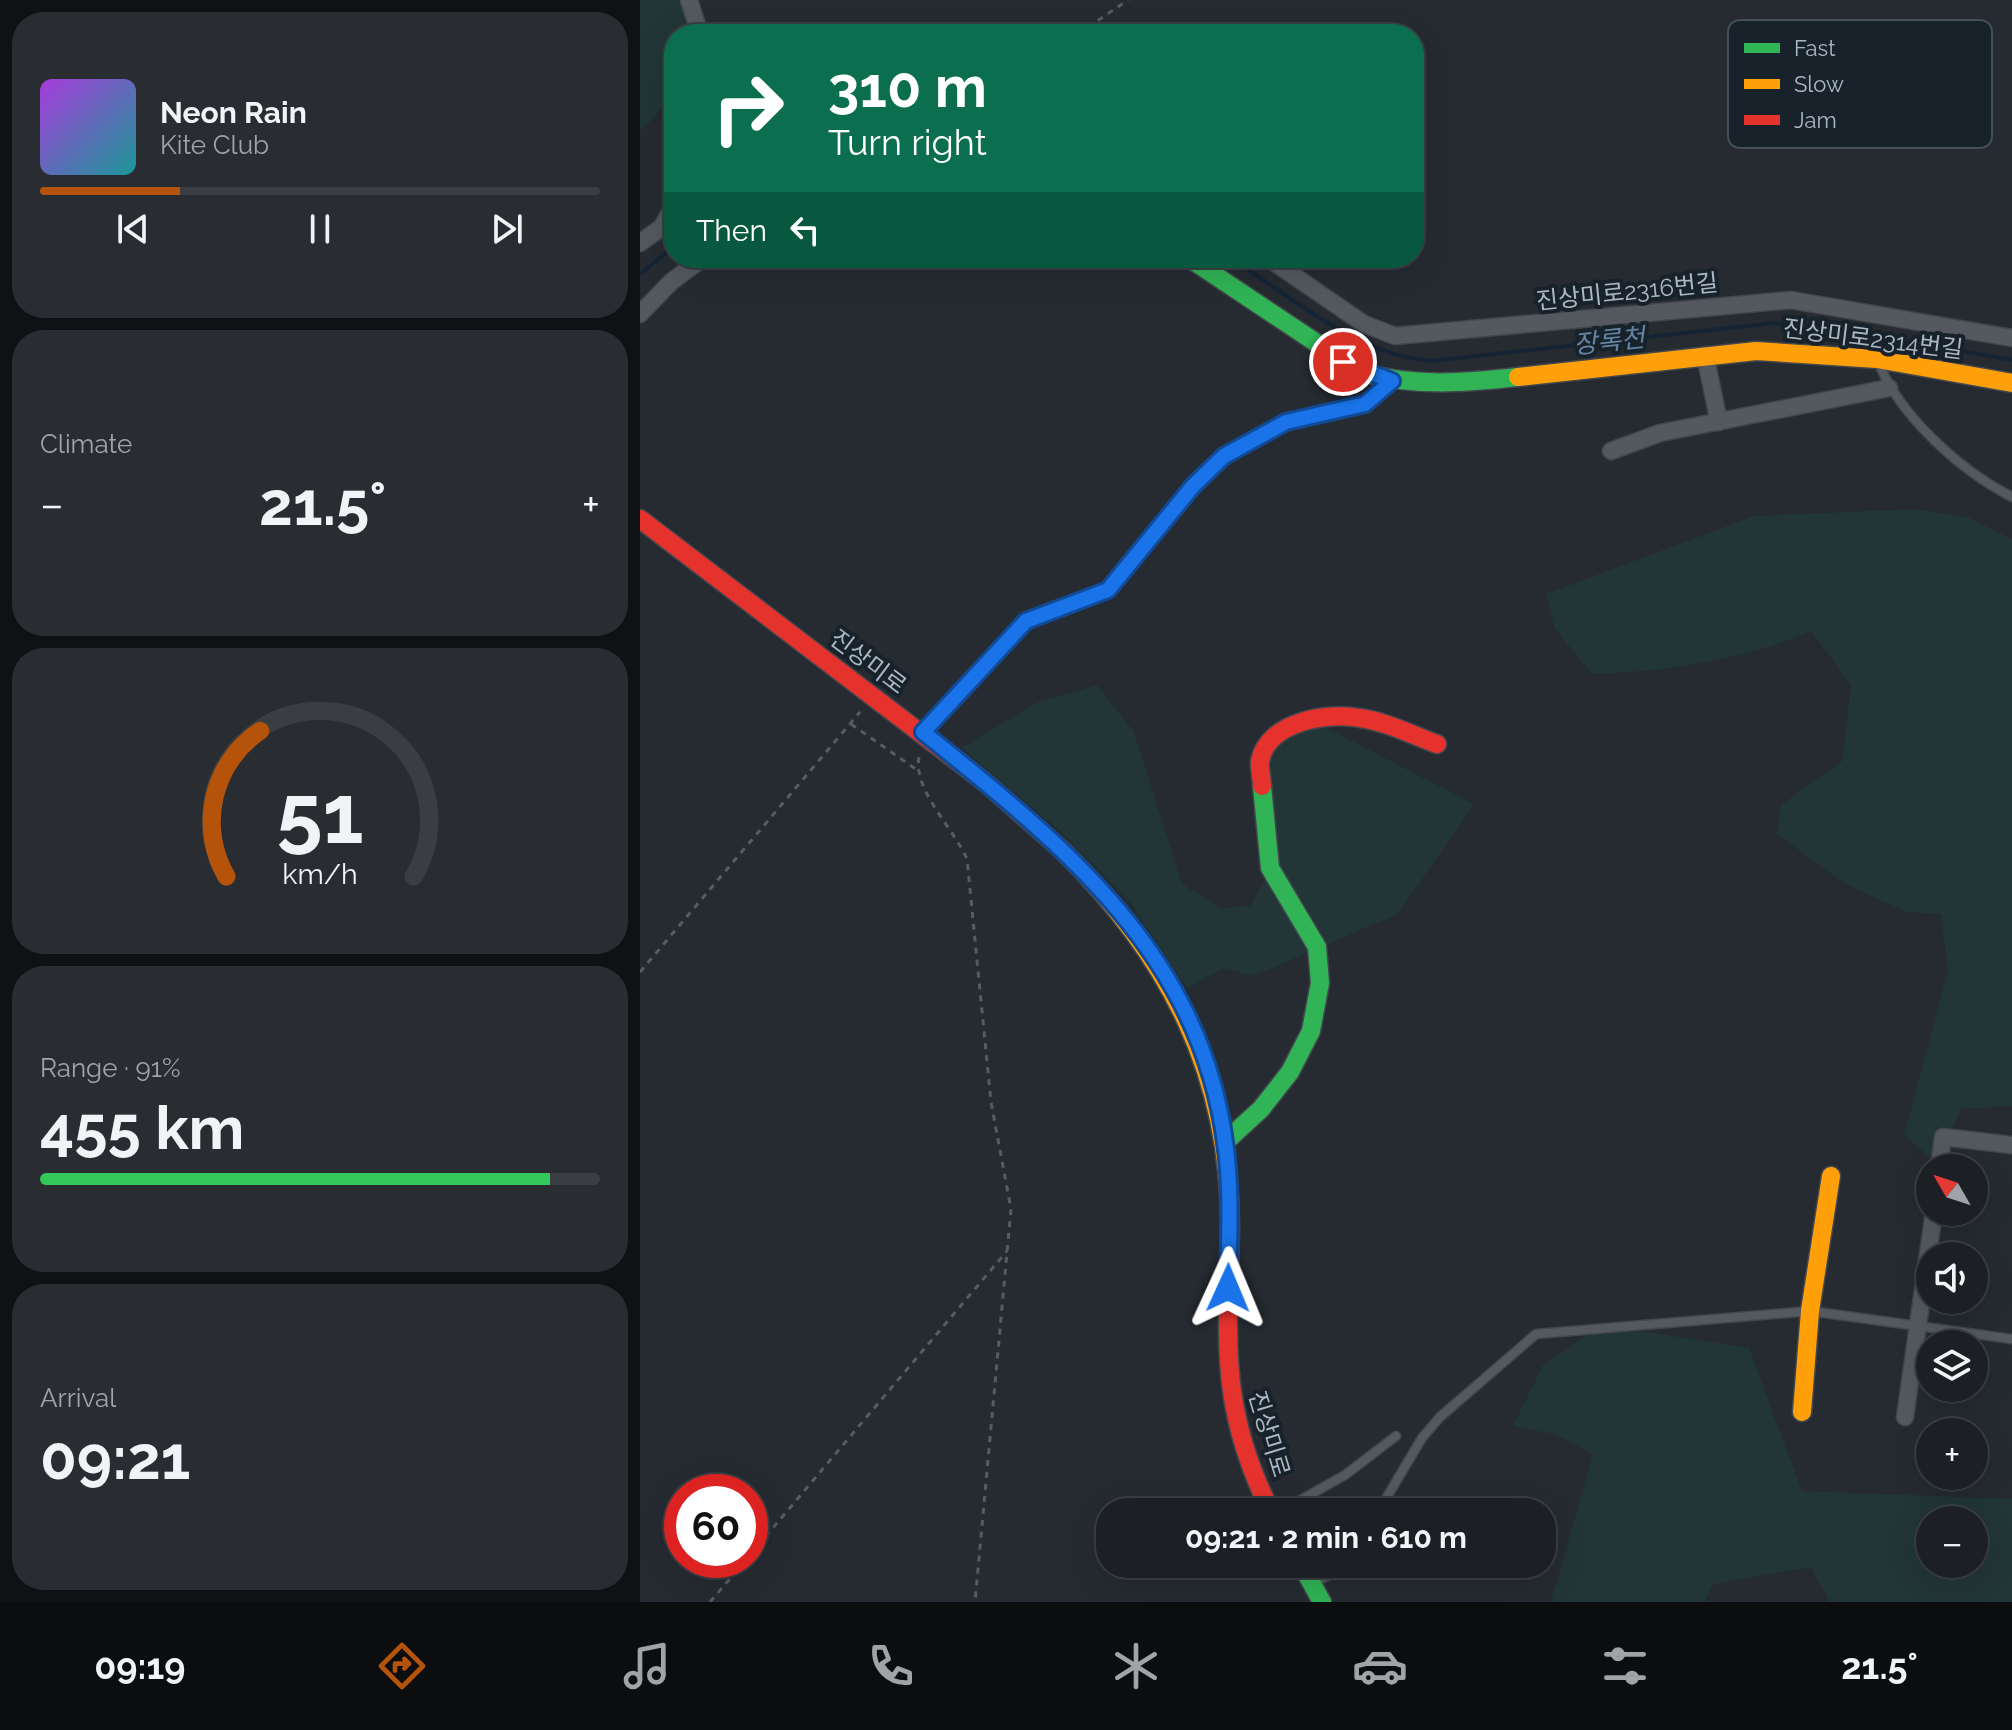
<!DOCTYPE html>
<meta charset="utf-8">
<style>
body{margin:0;font-family:Raleway,"Noto Sans KR",sans-serif;background:#292d32;color:#f1f3f6;height:100vh;display:flex;flex-direction:column;font-size:30px;white-space:nowrap}
*{box-sizing:border-box;margin:0}
p{font-size:26px;color:#a0a3a7}
.icon{flex:none;width:44px;height:44px;fill:none;stroke:currentColor;stroke-width:2;stroke-linecap:round;stroke-linejoin:round}
.map{position:relative;flex:1;overflow:hidden}
.drawer{display:flex;flex-direction:column;gap:12px;padding:12px;background:#0f1214;width:640px}
.drawer>*{flex:none}
.top-card{position:absolute;left:24px;top:24px;width:760px;height:244px;border-radius:32px;box-shadow:0 8px 32px #0002,0 0 0 2px #3a3e42;background:#0b6e4f;color:#fff;overflow:hidden}
.needle{width:52px;rotate:309deg}
.controls{position:absolute;left:1276px;top:1154px;display:grid;gap:16px}
.controls a{display:grid;place-items:center;width:72px;height:72px;border-radius:50%;background:#1c2025;box-shadow:0 8px 32px #0002,0 0 0 2px #3a3e42;font-size:40px}
.speed{position:absolute;left:24px;top:1474px;display:flex;gap:16px;font-size:40px;font-weight:700;text-align:center}
.speed>*{display:grid;place-content:center;width:104px;height:104px;border-radius:50%;background:#1c2025;box-shadow:0 8px 32px #0002,0 0 0 2px #3a3e42;line-height:1}
.speed .limit{border:12px solid #d22;background:#fff;color:#111}
.pin{position:absolute;display:grid;place-items:center;width:68px;height:68px;color:#fff;margin:-34px;border:4px solid #fff;border-radius:50%;box-shadow:0 2px 8px #0007}
.me{position:absolute;width:88px;margin:-44px;rotate:1deg;stroke-linejoin:round;filter:drop-shadow(0 0 6px #0008)}
.turn{display:flex;align-items:center;gap:28px;height:168px;padding:0 32px;font-size:36px}
.turn .icon{width:104px;height:104px;stroke-width:2.5}
.turn b{display:block;font-size:56px;line-height:68px}
.then{display:flex;align-items:center;height:76px;padding:0 32px;background:#0003;gap:16px;font-size:30px}
.big{font-size:60px;font-weight:700;line-height:1.1}
.drawer .tile{flex:1;display:flex;flex-direction:column;justify-content:center;gap:12px;min-width:0;padding:0 28px;border-radius:32px;background:#292d32}
.drawer .dial{align-items:center;gap:0}
.dial svg{height:208px;overflow:visible;fill:none;stroke:#3a3e42;stroke-width:7;stroke-linecap:round;text-anchor:middle}
.dial text{fill:#f1f3f6;stroke:none}
.song{display:flex;align-items:center;gap:24px}
.cover{width:96px;height:96px;border-radius:12px;background:linear-gradient(135deg,hsl(280 70% 55%),hsl(180 70% 35%))}
.played{height:8px;border-radius:4px;background:linear-gradient(90deg,#b45309 25%,#3a3e42 25%)}
.keys{display:flex;justify-content:space-around;direction:ltr}
.heat{display:flex;justify-content:space-between;align-items:center;font-size:44px;direction:ltr}
.charge{height:12px;border-radius:6px;background:linear-gradient(90deg,#34c759 91%,#3a3e42 0)}
.trip{position:absolute;left:456px;top:1498px;width:460px;height:80px;border-radius:32px;background:#1c2025;box-shadow:0 8px 32px #0002,0 0 0 2px #3a3e42;font-weight:700;line-height:80px;text-align:center}
.tabs{display:flex;height:128px;justify-content:space-around;align-items:center;background:#0b0d0f;color:#a0a3a7}
.tabs .icon{width:56px;height:56px}
.tabs .on{color:#b45309}
.tabs b{font-size:36px;color:#f1f3f6}
main{display:flex;flex:1;min-height:0}
.map>svg:first-child{display:block}
.green{fill:#223537;fill-rule:evenodd}
.lines{fill:none;stroke-linecap:round;stroke-linejoin:round}
.stream{stroke:#152434;stroke-width:4}
.lane-casing{stroke:#42474e;stroke-width:11}
.street-casing{stroke:#42474e;stroke-width:19}
.fast-casing{stroke:#42474e;stroke-width:21}
.slow-casing{stroke:#42474e;stroke-width:21}
.jam-casing{stroke:#42474e;stroke-width:21}
.path{stroke:#565d62;stroke-width:3;stroke-dasharray:6 6;stroke-linecap:butt}
.lane{stroke:#545960;stroke-width:8}
.street{stroke:#545960;stroke-width:16}
.fast{stroke:#30b455;stroke-width:18}
.slow{stroke:#ff9f0a;stroke-width:18}
.jam{stroke:#e5322d;stroke-width:18}
.route-casing{stroke:#114b97;stroke-width:20}
.route{stroke:#1a73e8;stroke-width:14}
.labels{text-anchor:middle;stroke-width:8;stroke-linejoin:round;paint-order:stroke}
.street-label{font-size:24px;fill:#acb7c4;stroke:#18222b}
.water-label{font-size:26px;font-style:italic;fill:#6485a4;stroke:#18222b}
.key{fill:#18222b;stroke:#444f59;stroke-width:2}
.key-label{font-size:22px;fill:#acb7c4}
</style>
<main>
<section class="drawer">
<div class="tile">
<div class="song"><i class="cover"></i><div><b>Neon Rain</b><p>Kite Club</p></div></div>
<div class="played"></div>
<div class="keys"><svg class="icon" aria-label="previous" viewBox="0 0 24 24"><path d="M18 5L8 12l10 7zM5 5v14"/></svg><svg class="icon" aria-label="pause" viewBox="0 0 24 24"><path d="M8 5v14M16 5v14"/></svg><svg class="icon" aria-label="next" viewBox="0 0 24 24"><path d="M6 5l10 7-10 7zM19 5v14"/></svg></div>
</div>
<div class="tile"><p>Climate</p>
<div class="heat"><a>−</a><b class="big">21.5°</b><a>+</a></div>
</div>
<div class="tile dial"><svg viewBox="0 0 100 80">
<path d="M14 69A42 42 0 1 1 86 69"/>
<path d="M14 69A42 42 0 0 1 27 13" stroke="#b45309"/>
<text x="50" y="56" font-size="32" font-weight="700">51</text>
<text x="50" y="72" font-size="11">km/h</text>
</svg></div>
<div class="tile"><p>Range · 91%</p><b class="big">455 km</b><div class="charge"></div></div>
<div class="tile"><p>Arrival</p><b class="big">09:21</b></div>
</section>
<div class="map">
<svg width="1372" height="1602" viewBox="0 0 1372 1602">
<rect width="100%" height="100%" fill="#252b31"/>
<path class="green" d="M0 0H43L53 34H34C34 78 37 100 0 131Z
M1273 509 1327 517 1372 539V1106L1321 1109 1297 1163 1264 1136 1308 970 1301 914 1267 912 1205 884 1137 834 1141 805 1202 761 1211 685 1171 631C1107 660 1022 672 952 674L915 629 906 594 1114 516Z
M457 685 494 732 542 884 581 908 610 906 637 858 627 755 645 736 683 726 834 804 758 914 613 976 584 968 547 988 490 902 422 833 322 748 396 703Z
M962 1325 1109 1348 1162 1491 1372 1499V1602H1190L1170 1567 1074 1584 1064 1602H911L953 1454 914 1434 873 1426 903 1365ZM1290 1520H1334V1564H1290Z"/>
<g class="lines">
<path class="stream" d="M591 258C653 298 715 354 791 361L1134 323 1210 331 1372 360
M0 274 34 246"/>
<defs>
<path id="lane" d="M1239 364C1261 417 1321 471 1372 497
M283 731 386 621 468 590 553 486 584 456 646 422 725 404 747 384
M639 1512 705 1475 756 1436
M738 1512 782 1438 800 1417 896 1334 1170 1311 1372 1339
M786 1512 792 1507
M677 1581 712 1564"/>
<path id="street" d="M49 0 60 34
M0 243 22 227 34 205
M628 258 724 324 755 336 1151 300 1372 338
M0 314 31 282 63 258
M1065 355 1079 422
M971 451 1020 433 1249 388
M1299 1168 1303 1137 1372 1145
M1265 1417 1294 1212"/>
<path id="fast" d="M549 258 720 372C774 387 823 383 878 377
M585 1142 621 1109 650 1072 671 1031 680 983 677 947 630 868 622 786
M661 1564 682 1602"/>
<path id="slow" d="M878 377 1116 351 1237 359 1372 383
M423 851C530 957 590 1075 590 1227
M1162 1412 1170 1311 1191 1176"/>
<path id="jam" d="M0 519 346 783 423 851
M622 786C622 778 619 768 620 761 628 721 688 712 720 718 747 722 772 735 797 744
M590 1227C588 1340 578 1406 631 1512"/>
</defs>
<use href="#lane" class="lane-casing"/>
<use href="#street" class="street-casing"/>
<use href="#fast" class="fast-casing"/>
<use href="#slow" class="slow-casing"/>
<use href="#jam" class="jam-casing"/>
<path class="path" d="M438 34 488 0
M211 724 277 770
M279 757C273 790 312 826 327 859L351 1102 371 1209 335 1602
M0 972 220 712
M110 1555 367 1251
M70 1602 106 1560"/>
<use href="#lane" class="lane"/>
<use href="#street" class="street"/>
<use href="#fast" class="fast"/>
<use href="#slow" class="slow"/>
<use href="#jam" class="jam"/>
</g>
<g class="lines">
<defs>
<path id="route" d="M588 1288C589 1239 592 1190 585 1142 559 952 422 844 283 732L386 621 468 590 553 486 584 456 646 422 725 404 752 381 703 362"/>
</defs>
<use href="#route" class="route-casing"/>
<use href="#route" class="route"/>
</g>
<g class="labels">
<g class="street-label">
<text transform="translate(987 292) rotate(-6)" y="8">진상미로2316번길</text>
<text transform="translate(1233 339) rotate(7)" y="8">진상미로2314번길</text>
<text transform="translate(228 662) rotate(37)" y="8">진상미로</text>
<text transform="translate(629 1434) rotate(73)" y="8">진상미로</text>
</g>
<g class="water-label">
<text transform="translate(969 341) rotate(-6)" y="9">장록천</text>
</g>
</g>
<rect x="1088" y="20" width="264" height="128" rx="12" class="key"/>
<rect x="1104" y="43" width="36" height="10" fill="#30b455"/>
<rect x="1104" y="79" width="36" height="10" fill="#ff9f0a"/>
<rect x="1104" y="115" width="36" height="10" fill="#e5322d"/>
<g class="key-label">
<text x="1154" y="56">Fast</text>
<text x="1154" y="92">Slow</text>
<text x="1154" y="128">Jam</text>
</g>
</svg>
<div class="controls">
<a><svg class="needle" viewBox="-14 -14 28 28"><path d="M0-13l5 13h-10z" fill="#e53935"/><path d="M0 13l5-13h-10z" fill="#a0a3a7"/></svg></a>
<a><svg class="icon" aria-label="sound" viewBox="0 0 24 24"><path d="M4 9h4l5-4v14l-5-4H4zM17 9q2 3 0 6"/></svg></a>
<a><svg class="icon" aria-label="layers" viewBox="0 0 24 24"><path d="M12 4l9 5-9 5-9-5zM3 14l9 5 9-5"/></svg></a>
<a>+</a>
<a>−</a>
</div>
<div class="speed"><div class="limit">60</div></div>
<div class="pin" style="left:703px;top:362px;background:#d93025"><svg class="icon" aria-label="arrive" viewBox="0 0 24 24"><path d="M6 21V4h12l-3 4 3 4H6"/></svg></div>
<svg class="me" style="left:588px;top:1288px" viewBox="-20 -20 40 40"><path d="M0-17L14 15 0 8-14 15z" fill="#1a73e8" stroke="#fff" stroke-width="4"/></svg>
<div class="trip">09:21 · 2 min · 610 m</div>
<div class="top-card">
<div class="turn"><svg class="icon" aria-label="right" viewBox="0 0 24 24"><path d="M7 20v-9h11M14 6l5 5-5 5"/></svg><div><b>310 m</b>Turn right</div></div>
<div class="then">Then<svg class="icon" aria-label="left" viewBox="0 0 24 24"><path d="M17 20v-9H6M10 6l-5 5 5 5"/></svg></div>
</div>
</div>
</main>
<nav class="tabs">
<b>09:19</b>
<svg class="icon on" aria-label="directions" viewBox="0 0 24 24"><path d="M12 3l9 9-9 9-9-9zM9 14v-3h6M13 9l2 2-2 2"/></svg>
<svg class="icon" aria-label="music" viewBox="0 0 24 24"><path d="M9 18V5l10-2v13"/><circle cx="6" cy="18" r="3"/><circle cx="16" cy="16" r="3"/></svg>
<svg class="icon" aria-label="phone" viewBox="0 0 24 24"><path d="M5 4h4l2 5-3 2q2 4 5 5l2-3 5 2v4C11 20 4 13 5 4z"/></svg>
<svg class="icon" aria-label="climate" viewBox="0 0 24 24"><path d="M12 3v18M4 7l16 10M4 17L20 7"/></svg>
<svg class="icon" aria-label="car" viewBox="0 0 24 24"><path d="M5 17H2v-5l4-1 3-4h7l3 4 3 1v5h-3M9 17h6M6 11h13"/><circle cx="7" cy="17" r="2"/><circle cx="17" cy="17" r="2"/></svg>
<svg class="icon" aria-label="filters" viewBox="0 0 24 24"><path d="M4 7h16M4 17h16"/><circle cx="9" cy="7" r="2"/><circle cx="15" cy="17" r="2"/></svg>
<b>21.5°</b>
</nav>
